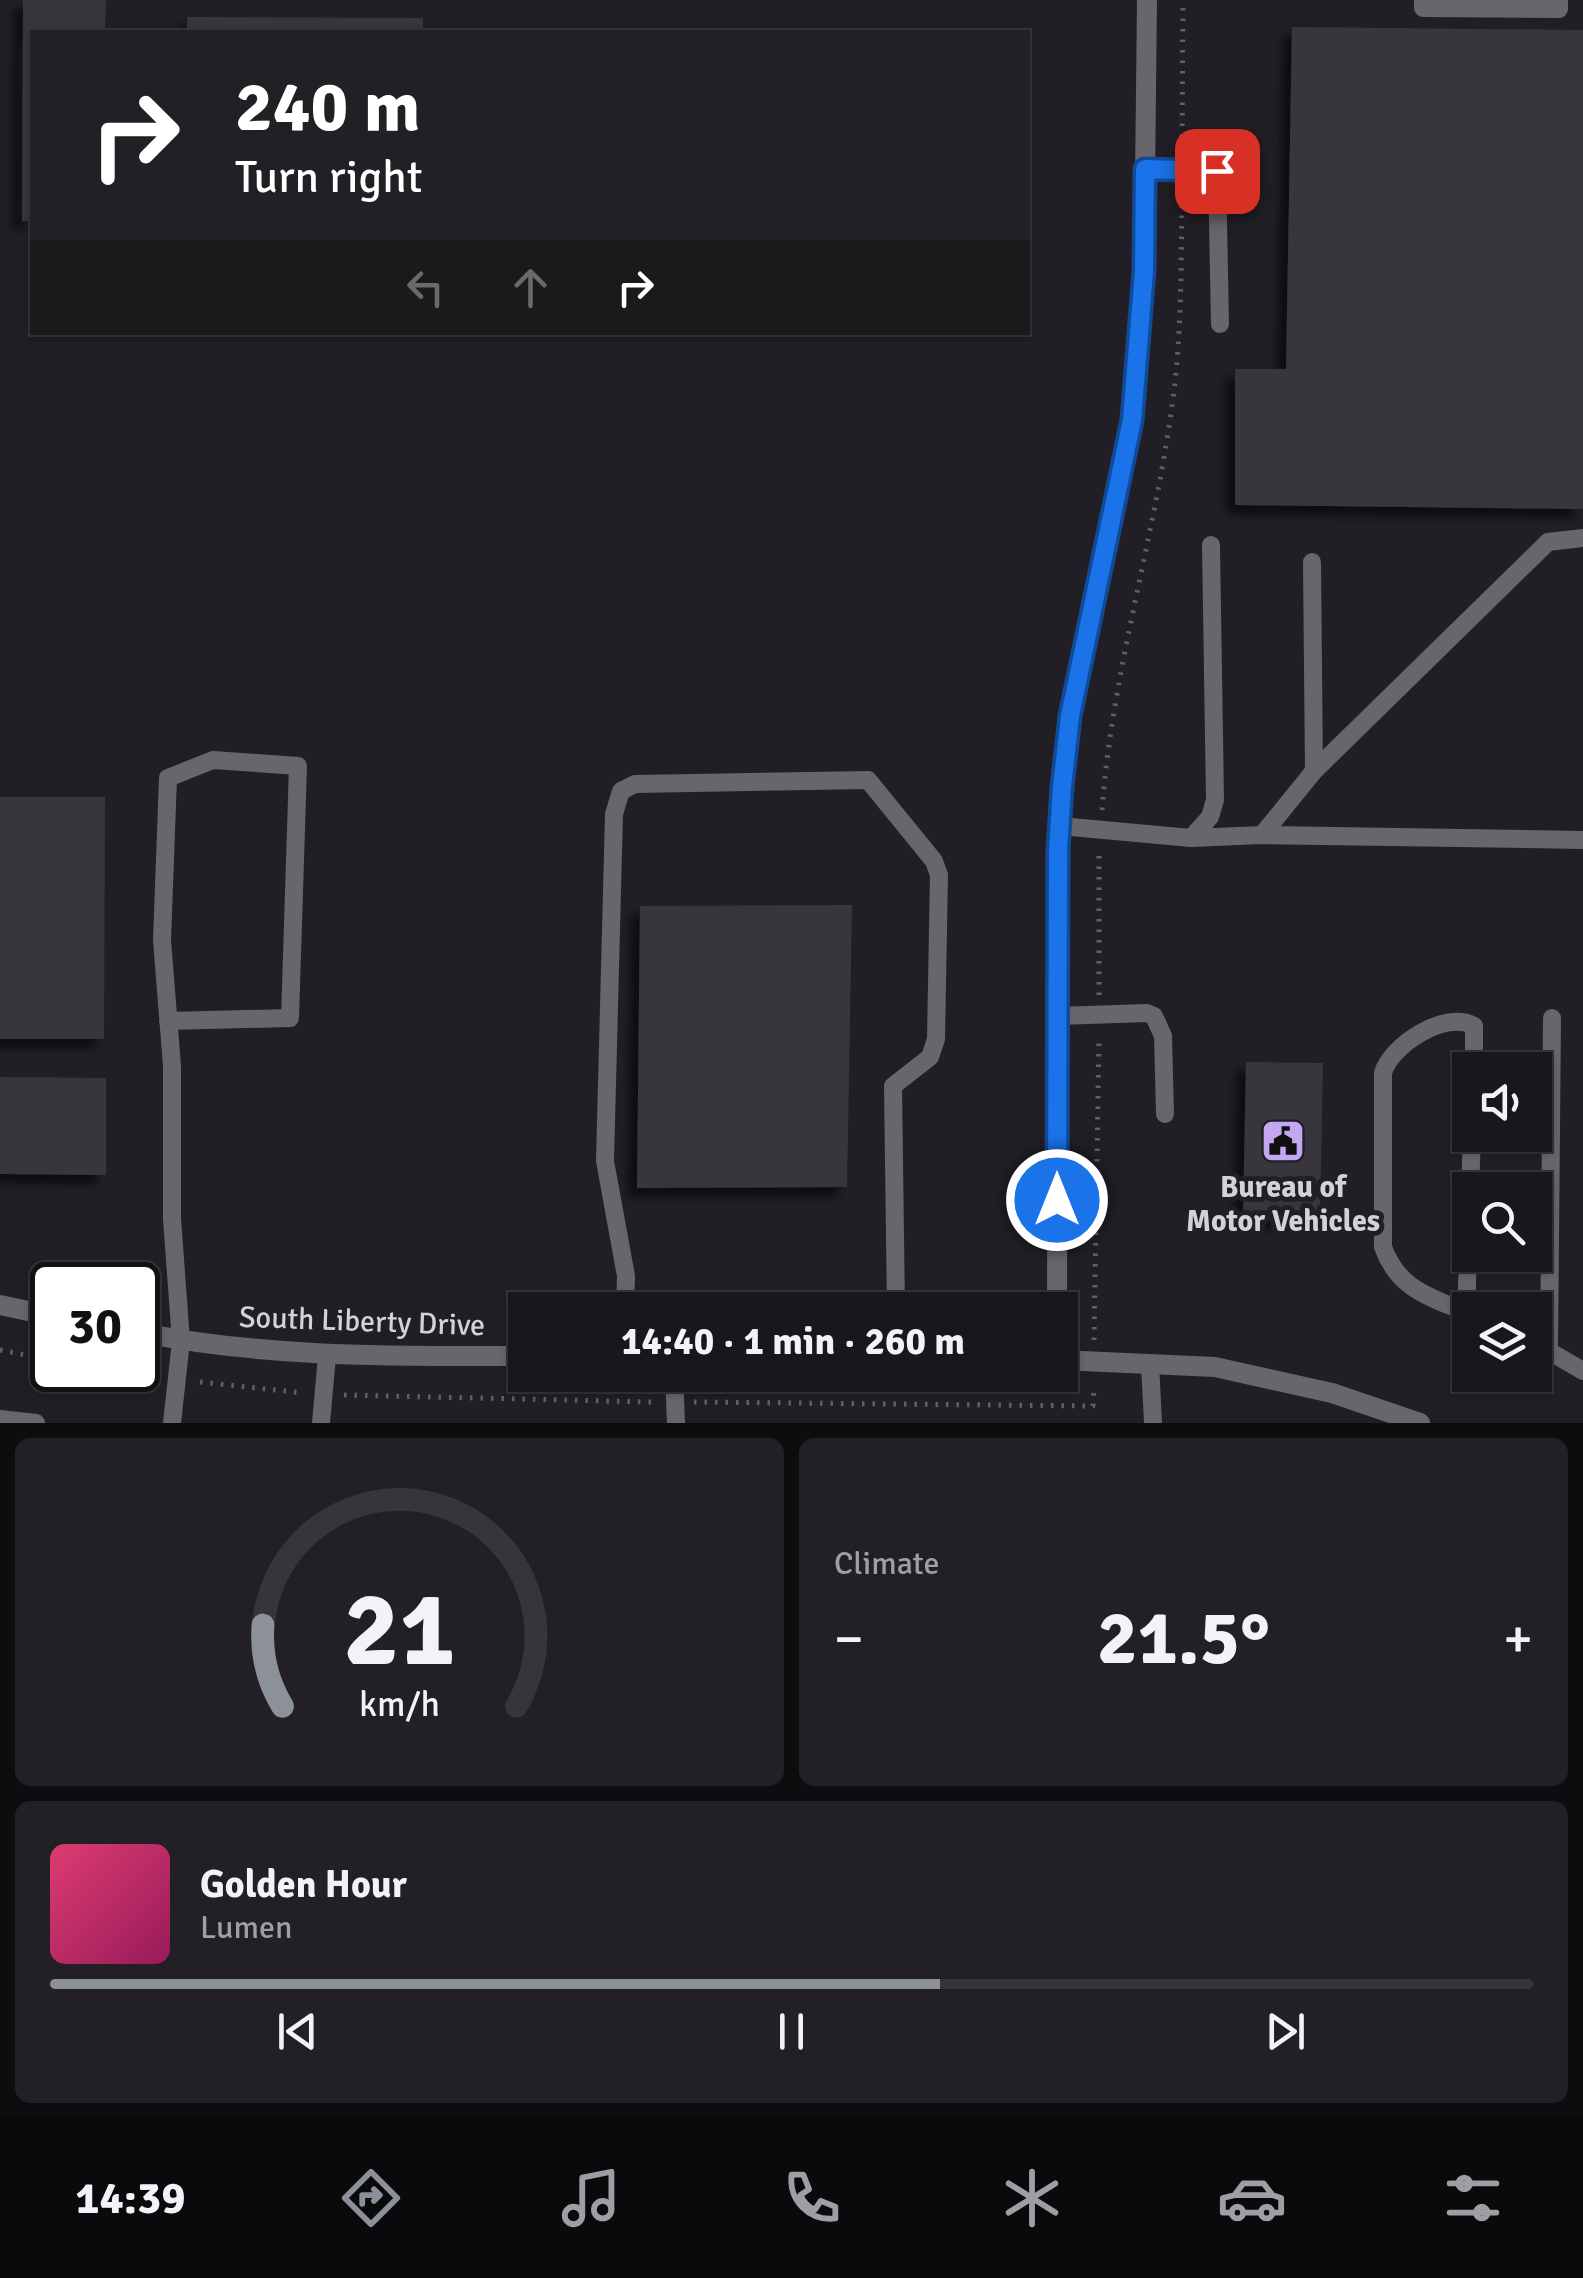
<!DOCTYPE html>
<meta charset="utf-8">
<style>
body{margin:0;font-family:Signika,sans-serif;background:#221f25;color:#f1f3f6;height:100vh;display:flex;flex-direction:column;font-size:38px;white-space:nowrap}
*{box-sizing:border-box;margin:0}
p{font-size:32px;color:#9f9fa3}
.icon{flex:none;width:55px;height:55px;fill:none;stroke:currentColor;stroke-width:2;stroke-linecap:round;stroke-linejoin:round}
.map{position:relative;height:1423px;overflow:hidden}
.panel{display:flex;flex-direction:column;gap:15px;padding:15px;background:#0e0c0f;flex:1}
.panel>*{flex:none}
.banner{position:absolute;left:30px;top:30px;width:1000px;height:305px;border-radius:0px;box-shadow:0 2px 8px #0004,0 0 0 2px #37353b;background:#202124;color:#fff;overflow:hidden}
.buttons{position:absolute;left:1452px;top:1052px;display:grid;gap:20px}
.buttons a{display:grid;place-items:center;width:100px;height:100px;border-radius:0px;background:#19161c;box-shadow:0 2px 8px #0004,0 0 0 2px #37353b;font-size:50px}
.speed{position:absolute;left:30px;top:1262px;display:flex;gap:20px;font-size:50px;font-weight:700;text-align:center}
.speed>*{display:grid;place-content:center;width:130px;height:130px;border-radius:50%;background:#19161c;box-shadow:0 2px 8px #0004,0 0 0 2px #37353b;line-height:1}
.speed .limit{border:5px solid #111;border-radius:15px;background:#fff;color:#111}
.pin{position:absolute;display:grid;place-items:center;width:85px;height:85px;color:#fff;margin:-42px;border-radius:20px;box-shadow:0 5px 15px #0006}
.me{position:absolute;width:110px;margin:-55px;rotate:0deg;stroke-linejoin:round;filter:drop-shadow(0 0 8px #0008)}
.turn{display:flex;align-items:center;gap:35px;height:210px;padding:0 40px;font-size:45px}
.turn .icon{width:130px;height:130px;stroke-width:2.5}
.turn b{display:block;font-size:70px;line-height:85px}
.lanes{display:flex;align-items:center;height:95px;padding:0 40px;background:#0003;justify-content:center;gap:50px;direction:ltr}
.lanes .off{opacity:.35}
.big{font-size:75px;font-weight:700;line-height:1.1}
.panel .tile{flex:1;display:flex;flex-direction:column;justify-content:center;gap:15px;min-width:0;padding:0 35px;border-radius:15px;background:#221f25}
.panel .dial{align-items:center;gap:0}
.dial svg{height:260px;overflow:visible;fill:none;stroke:#37353b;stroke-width:7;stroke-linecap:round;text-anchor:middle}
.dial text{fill:#f1f3f6;stroke:none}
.song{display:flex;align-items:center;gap:30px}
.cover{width:120px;height:120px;border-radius:15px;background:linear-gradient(135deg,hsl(340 70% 55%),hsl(330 70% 35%))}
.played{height:10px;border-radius:5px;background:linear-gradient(90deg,#8c9099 60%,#37353b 60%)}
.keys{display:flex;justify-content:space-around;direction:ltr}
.heat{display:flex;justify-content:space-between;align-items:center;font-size:55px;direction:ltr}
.panel .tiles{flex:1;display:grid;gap:15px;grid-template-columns:1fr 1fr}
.tile:last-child{grid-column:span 2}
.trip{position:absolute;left:508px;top:1292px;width:570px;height:100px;border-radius:0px;background:#19161c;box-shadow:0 2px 8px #0004,0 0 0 2px #37353b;font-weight:700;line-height:100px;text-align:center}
.tabs{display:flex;height:160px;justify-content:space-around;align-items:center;background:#0a090b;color:#9f9fa3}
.tabs .icon{width:70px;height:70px}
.tabs .selected{color:#8c9099}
.tabs b{font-size:45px;color:#f1f3f6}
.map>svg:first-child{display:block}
.building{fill:#39363e;filter:url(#shadow)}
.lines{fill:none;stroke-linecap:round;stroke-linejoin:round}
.path{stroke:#626066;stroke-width:5;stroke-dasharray:2.5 8;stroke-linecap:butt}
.service{stroke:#67666a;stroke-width:18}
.minor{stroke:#67666a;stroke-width:20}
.route-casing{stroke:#114b97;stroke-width:25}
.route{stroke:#1a73e8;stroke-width:18}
.labels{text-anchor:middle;stroke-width:10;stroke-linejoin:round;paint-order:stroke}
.poi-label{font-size:30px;font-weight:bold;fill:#d4d2d7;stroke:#211e25}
.street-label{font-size:30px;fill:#d4d2d7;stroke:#211e25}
</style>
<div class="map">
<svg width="1583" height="1423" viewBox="0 0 1583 1423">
<defs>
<filter id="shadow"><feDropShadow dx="-9" dy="9" stdDeviation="5" flood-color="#0009"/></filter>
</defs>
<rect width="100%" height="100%" fill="#211e25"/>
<path class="building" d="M23 0H106L105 32H32V221H22Z
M187 17 423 18V32H187Z
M1292 27 1583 30V509L1235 505V369H1286Z
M0 797H105L104 1039H0Z
M852 905 847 1187 637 1188 640 906Z
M1246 1062 1323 1063 1320 1220 1243 1219Z
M0 1077 106 1078V1175L0 1174Z"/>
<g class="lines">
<path class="path" d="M1182 147 1183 0
M1102 810C1112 675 1152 547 1171 413 1182 341 1181 266 1182 193
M1099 995V851
M1094 1340 1099 1036
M0 1350 52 1360
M112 1370 155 1376
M200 1382 304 1393
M344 1395 653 1402
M694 1402 1093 1406 1094 1386"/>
<path class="service" d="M1423 0V8L1559 9V0
M1145 169 1217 171 1220 324
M1314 771 1548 542 1583 538
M1060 826 1191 838 1210 817 1215 800 1211 545
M1262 835 1583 840
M1191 838 1262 835 1314 771 1312 562
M1058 1016 1147 1013 1154 1016 1163 1036 1165 1114
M168 1021 290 1018 298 766 213 760 168 778 162 940 172 1066V1219L181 1341 172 1423
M1470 1190 1472 1135
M625 1310 626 1276 605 1161 614 814 621 791 635 784 868 780 934 861 939 875 936 1039 930 1057 893 1086 896 1310
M1466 1313 1470 1201
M1470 1314C1431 1297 1399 1291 1383 1247V1073C1390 1046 1446 1009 1474 1026V1070
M1535 1343 1583 1371
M1549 1350 1552 1018
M1150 1364 1153 1423
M674 1375 676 1423
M0 1419 36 1423
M321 1423 327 1356"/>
<path class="minor" d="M0 1305 52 1316
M1057 1310 1058 851 1061 787 1070 716 1132 420 1138 359 1144 271 1147 0
M138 1332C267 1358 394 1356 525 1356
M1060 1360 1215 1367 1332 1393 1420 1423"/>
</g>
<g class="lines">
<defs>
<path id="route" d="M1057 1200 1058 850 1062 787 1070 716 1132 420 1144 271 1145 169 1217 171"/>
</defs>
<use href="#route" class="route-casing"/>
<use href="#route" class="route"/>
</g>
<defs>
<symbol id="civic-square" viewBox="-11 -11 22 22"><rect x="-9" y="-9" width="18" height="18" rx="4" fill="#c3a7f2" stroke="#211e25"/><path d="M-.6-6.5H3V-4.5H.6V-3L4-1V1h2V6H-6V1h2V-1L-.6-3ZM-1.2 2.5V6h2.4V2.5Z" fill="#111"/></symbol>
</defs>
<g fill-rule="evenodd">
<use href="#civic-square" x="1258" y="1116" width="50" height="50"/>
</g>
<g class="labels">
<g class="poi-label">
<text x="1283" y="1197">Bureau of<tspan x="1283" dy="34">Motor Vehicles</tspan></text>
</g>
<g class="street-label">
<text transform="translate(362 1321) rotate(2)" y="10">South Liberty Drive</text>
</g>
</g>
</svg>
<div class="buttons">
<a><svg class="icon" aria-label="sound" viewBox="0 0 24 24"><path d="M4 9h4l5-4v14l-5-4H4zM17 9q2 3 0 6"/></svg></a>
<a><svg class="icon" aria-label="search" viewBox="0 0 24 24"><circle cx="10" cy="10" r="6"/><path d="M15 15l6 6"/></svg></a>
<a><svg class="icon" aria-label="layers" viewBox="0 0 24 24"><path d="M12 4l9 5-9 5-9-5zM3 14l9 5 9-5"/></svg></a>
</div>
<div class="speed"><div class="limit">30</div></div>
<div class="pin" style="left:1217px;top:171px;background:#d93025"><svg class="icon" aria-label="arrive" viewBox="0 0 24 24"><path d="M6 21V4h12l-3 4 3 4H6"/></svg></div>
<svg class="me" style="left:1057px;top:1200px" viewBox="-20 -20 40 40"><circle r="17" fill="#1a73e8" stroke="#fff" stroke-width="3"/><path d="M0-11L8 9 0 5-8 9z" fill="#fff"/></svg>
<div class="trip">14:40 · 1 min · 260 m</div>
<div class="banner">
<div class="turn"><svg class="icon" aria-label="right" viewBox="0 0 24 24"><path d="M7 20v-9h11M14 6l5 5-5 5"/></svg><div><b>240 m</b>Turn right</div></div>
<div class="lanes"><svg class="icon off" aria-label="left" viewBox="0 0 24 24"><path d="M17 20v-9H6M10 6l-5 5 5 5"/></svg><svg class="icon off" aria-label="ahead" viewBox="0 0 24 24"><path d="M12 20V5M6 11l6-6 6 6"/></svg><svg class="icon" aria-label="right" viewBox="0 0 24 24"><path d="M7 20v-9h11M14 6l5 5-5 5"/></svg></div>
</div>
</div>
<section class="panel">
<div class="tiles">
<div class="tile dial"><svg viewBox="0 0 100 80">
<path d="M14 69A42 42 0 1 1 86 69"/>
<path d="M14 69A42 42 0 0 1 8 44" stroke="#8c9099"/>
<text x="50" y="56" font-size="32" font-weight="700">21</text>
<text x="50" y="72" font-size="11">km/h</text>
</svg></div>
<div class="tile"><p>Climate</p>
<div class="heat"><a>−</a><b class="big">21.5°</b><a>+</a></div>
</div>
<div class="tile">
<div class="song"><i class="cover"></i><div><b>Golden Hour</b><p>Lumen</p></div></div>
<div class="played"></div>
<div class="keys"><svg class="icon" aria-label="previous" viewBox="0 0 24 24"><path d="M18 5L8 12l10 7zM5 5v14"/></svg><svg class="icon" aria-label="pause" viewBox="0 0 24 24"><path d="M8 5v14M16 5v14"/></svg><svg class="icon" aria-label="next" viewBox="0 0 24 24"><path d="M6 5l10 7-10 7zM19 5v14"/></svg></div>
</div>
</div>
</section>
<nav class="tabs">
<b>14:39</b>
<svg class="icon selected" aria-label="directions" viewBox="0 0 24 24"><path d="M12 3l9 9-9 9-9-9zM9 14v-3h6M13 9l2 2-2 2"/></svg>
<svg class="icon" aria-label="music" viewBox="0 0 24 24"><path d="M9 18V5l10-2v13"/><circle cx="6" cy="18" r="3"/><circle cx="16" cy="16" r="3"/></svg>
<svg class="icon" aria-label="phone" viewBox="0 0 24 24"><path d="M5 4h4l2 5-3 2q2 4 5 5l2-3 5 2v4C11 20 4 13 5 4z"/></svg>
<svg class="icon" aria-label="climate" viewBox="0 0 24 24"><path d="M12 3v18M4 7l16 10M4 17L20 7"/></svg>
<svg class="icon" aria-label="car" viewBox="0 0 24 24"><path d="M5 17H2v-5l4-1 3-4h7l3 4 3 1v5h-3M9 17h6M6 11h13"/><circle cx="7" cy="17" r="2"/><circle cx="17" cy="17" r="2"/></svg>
<svg class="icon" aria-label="filters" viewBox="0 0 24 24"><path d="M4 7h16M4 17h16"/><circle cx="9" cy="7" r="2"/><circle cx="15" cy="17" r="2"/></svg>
</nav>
